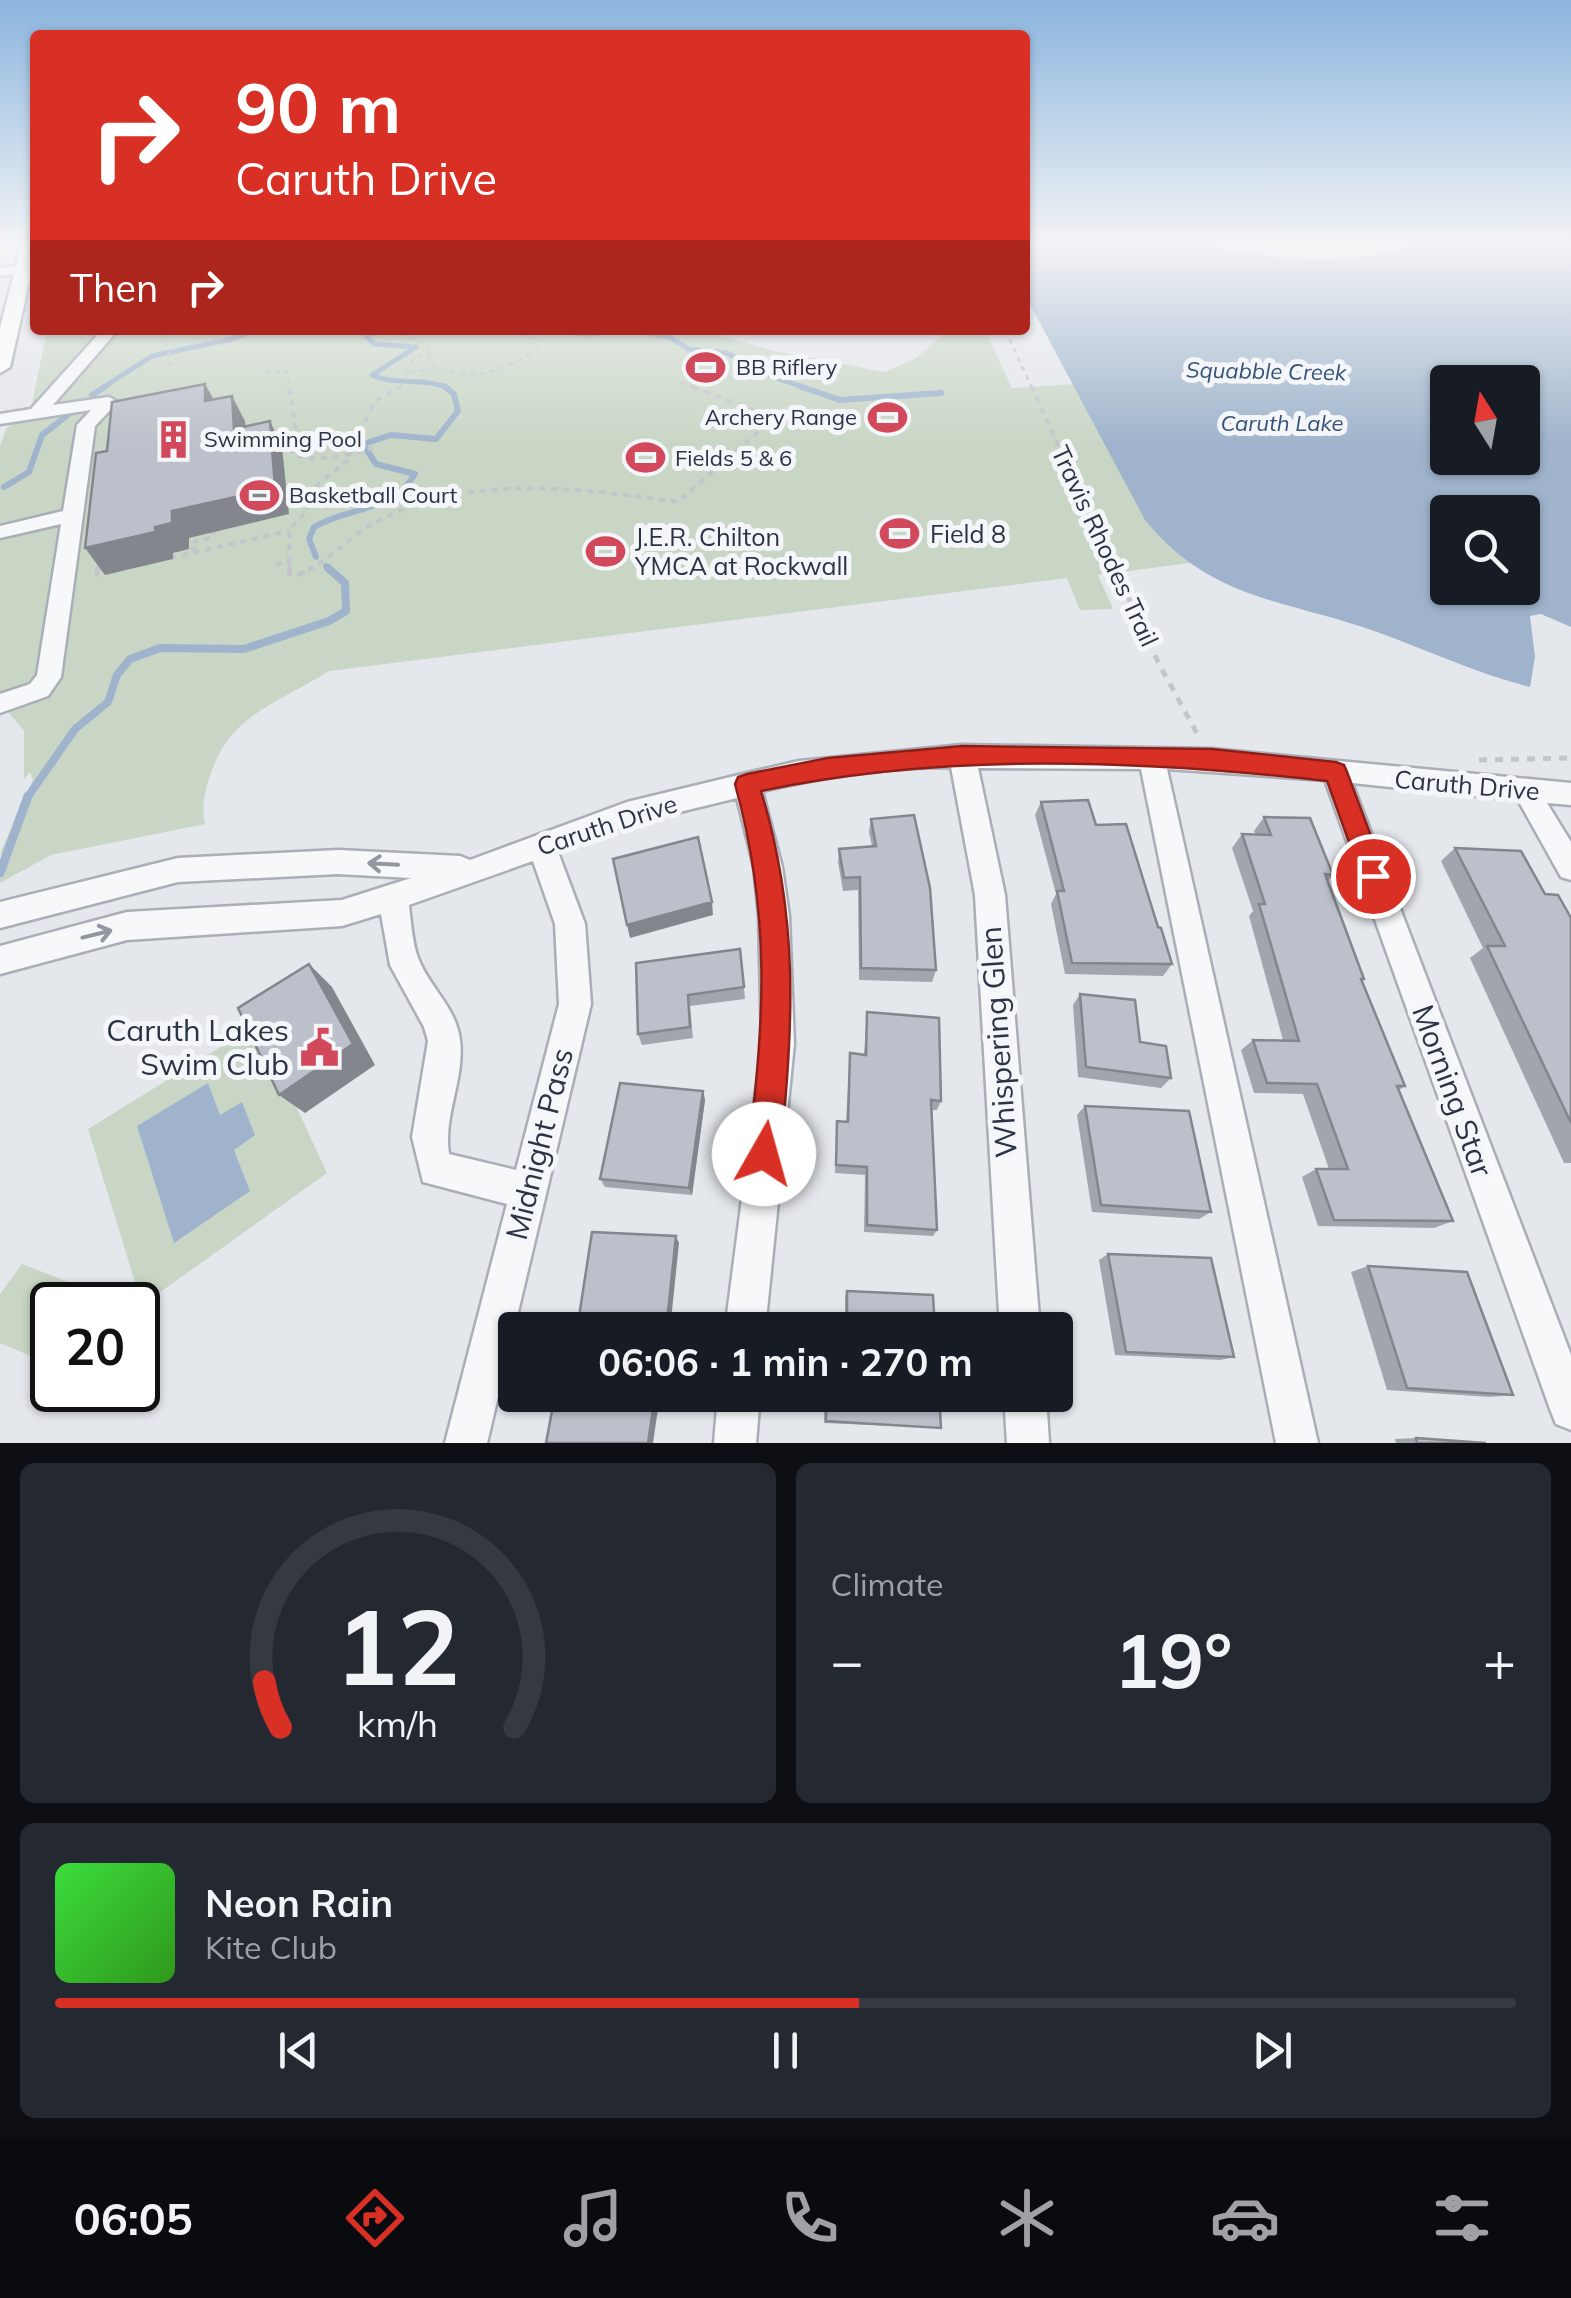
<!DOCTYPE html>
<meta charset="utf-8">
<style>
body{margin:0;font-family:Mulish,sans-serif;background:#242831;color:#f1f3f6;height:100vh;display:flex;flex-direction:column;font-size:38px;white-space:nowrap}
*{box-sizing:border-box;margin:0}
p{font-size:32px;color:#9ea1a6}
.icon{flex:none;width:55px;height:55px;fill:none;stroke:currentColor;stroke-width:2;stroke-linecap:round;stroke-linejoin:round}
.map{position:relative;height:1443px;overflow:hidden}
.drawer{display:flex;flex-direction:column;gap:20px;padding:20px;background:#0d0f14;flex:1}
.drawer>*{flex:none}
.banner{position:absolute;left:30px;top:30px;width:1000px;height:305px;border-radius:10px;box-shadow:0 2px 8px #0004;background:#d93025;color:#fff;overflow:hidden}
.needle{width:65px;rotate:349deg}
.buttons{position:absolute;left:1430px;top:365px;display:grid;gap:20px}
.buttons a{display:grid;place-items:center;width:110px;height:110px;border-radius:10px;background:#171b24;box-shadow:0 2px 8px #0004;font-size:50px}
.speed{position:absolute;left:30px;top:1282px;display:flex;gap:20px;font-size:50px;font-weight:700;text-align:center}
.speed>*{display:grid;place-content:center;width:130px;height:130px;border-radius:50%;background:#171b24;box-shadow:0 2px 8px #0004;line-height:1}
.speed .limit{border:5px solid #111;border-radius:15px;background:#fff;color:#111}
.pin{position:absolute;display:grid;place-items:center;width:85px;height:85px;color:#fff;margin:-42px;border:5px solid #fff;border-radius:50%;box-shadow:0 2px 10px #0007}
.me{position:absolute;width:110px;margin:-55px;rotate:7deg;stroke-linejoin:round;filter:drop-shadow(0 0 8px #0008)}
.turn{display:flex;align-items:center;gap:35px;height:210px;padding:0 40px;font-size:45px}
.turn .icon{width:130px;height:130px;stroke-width:2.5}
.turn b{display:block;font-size:70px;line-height:85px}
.then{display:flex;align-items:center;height:95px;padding:0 40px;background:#0003;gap:20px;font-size:38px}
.big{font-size:75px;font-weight:700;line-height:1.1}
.drawer .card{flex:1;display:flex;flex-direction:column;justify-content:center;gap:15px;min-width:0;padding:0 35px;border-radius:15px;background:#242831}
.drawer .dial{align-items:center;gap:0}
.dial svg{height:260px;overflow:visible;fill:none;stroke:#363941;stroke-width:7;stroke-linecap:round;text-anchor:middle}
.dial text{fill:#f1f3f6;stroke:none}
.song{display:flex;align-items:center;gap:30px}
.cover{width:120px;height:120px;border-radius:15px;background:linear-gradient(135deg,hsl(120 70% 55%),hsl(110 70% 35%))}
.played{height:10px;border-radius:5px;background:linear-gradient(90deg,#d93025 55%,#363941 55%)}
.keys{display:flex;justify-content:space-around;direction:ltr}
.heat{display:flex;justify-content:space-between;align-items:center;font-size:55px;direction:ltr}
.drawer .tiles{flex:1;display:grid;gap:20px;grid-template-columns:1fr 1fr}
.card:last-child{grid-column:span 2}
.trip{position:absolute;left:498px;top:1312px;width:575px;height:100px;border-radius:10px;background:#171b24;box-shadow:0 2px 8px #0004;font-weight:700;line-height:100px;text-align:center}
.dock{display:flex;height:160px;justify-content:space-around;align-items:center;background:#090b0e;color:#9ea1a6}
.dock .icon{width:70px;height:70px}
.dock .selected{color:#d93025}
.dock b{font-size:45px;color:#f1f3f6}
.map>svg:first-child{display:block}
.green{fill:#c9d6c5}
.water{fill:#9fb4cc;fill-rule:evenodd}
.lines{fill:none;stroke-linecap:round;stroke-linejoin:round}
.stream-far3{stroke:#9fb4cc;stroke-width:5}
.stream-far2{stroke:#9fb4cc;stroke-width:6}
.stream-far1{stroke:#9fb4cc;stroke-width:8}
.stream{stroke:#9fb4cc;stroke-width:9}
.minor-casing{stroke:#a9aeb7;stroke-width:5}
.major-casing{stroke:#a3abb8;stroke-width:5}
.path-far2{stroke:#c2c5cb;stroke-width:2.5;stroke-dasharray:5 5;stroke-linecap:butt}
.path-far1{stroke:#c2c5cb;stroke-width:4;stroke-dasharray:6 6;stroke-linecap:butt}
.path{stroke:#c2c5cb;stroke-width:5;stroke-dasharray:8 8;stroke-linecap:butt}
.minor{fill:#f7f8fa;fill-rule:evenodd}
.major{fill:#fff;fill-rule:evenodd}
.wall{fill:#a1a5ae}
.shaded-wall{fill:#83868d}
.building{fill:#bbc0ca;stroke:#83868d;stroke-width:2.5}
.oneway{stroke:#9196a0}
.route{fill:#d93025;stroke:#8d1f18;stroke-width:2.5}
.labels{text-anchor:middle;stroke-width:10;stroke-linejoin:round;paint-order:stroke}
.far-poi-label{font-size:22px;fill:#2b3445;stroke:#f4f6f9;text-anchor:start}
.far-water-label{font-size:22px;font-style:italic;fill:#34527a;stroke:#f4f6f9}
.poi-label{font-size:25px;fill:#2b3445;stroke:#f4f6f9;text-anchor:start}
.street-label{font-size:25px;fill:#2b3445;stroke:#f4f6f9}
.near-poi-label{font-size:30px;fill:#2b3445;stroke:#f4f6f9;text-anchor:end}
.near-street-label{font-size:30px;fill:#2b3445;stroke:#f4f6f9}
</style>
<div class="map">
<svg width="1571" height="1443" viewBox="0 0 1571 1443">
<rect width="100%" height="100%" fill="#e4e7ec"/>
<path class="green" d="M47 330H701L774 351 885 372 916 358 948 330H985L1012 388 1075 384 1205 561 1098 575 1113 609 1080 610 1067 578 329 671C283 701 232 713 212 770 205 791 201 802 205 824L51 855 0 883 1 851 33 780 30 772 24 779V731L0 702V536L6 534 9 523 0 524V446L7 427 29 418Z
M258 1024 327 1173 142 1305 88 1129Z
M22 1264 105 1296 99 1305H52V1365L0 1343V1294Z"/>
<path class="water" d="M1025 242H1190L1246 254 1319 261 1380 255 1423 242H1571V627L1541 614 1530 616 1535 657 1530 687C1478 674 1427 650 1377 632 1285 599 1211 601 1145 520L1025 295ZM1448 382H1522V458H1448ZM1448 512H1522V588H1448Z
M208 1083 220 1115 242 1102 255 1135 234 1150 250 1191 174 1243 137 1126Z"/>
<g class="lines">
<path class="stream-far3" d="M374 330 367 337 374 344 416 347 372 375C396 386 424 377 448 388
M552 330 585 334 632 330 669 337 689 349 727 353 767 375 806 388
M102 388 152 356 232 339 255 330"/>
<path class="stream-far2" d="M799 386 840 400 941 393
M92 395 106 386
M4 487 29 472 42 435 68 415
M316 557 309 539 314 527C350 506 391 513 415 474L376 464 363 444 391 435 436 439 458 411 454 394 444 386
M326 566 331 570"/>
<path class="stream-far1" d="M27 798 75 729 108 702 117 675 130 659 160 648 244 649 329 621 346 611 345 583 328 568"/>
<path class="stream" d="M0 873 28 796"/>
<defs>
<path id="minor" d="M25 265 32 269 30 272 0 276V268Z
M102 330H118L53 405 109 397 118 402 95 426 61 677 48 696 0 713V694L30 684 37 675 61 524 0 538V526L63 511 77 425 91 410 0 424V414L31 409Z
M962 745 1212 749 1571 783V805L1547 803 1571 842V880L1561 877 1518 800 1352 783 1571 1355V1430L1556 1424 1550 1409 1325 780 1167 769 1318 1443H1276L1141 769 978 768 1005 895 1040 1330H1000L975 895 951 767C888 767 823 777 762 791L782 867 789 916 794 1044 765 1330H725L762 1044 759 916 754 867 737 798 630 824 558 852 585 924 591 1004 487 1443H445L507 1204 423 1182 412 1137 428 1041 424 1027 390 965 381 914 342 926 127 940 0 974V946L127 912 342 900 411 878 338 874 178 882 0 928V902L178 858 338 850 460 856 470 860 627 802 747 773 799 761ZM533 861 555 924 559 1004 516 1170 449 1154C443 1115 465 1079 460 1040 456 1007 429 987 418 958 412 941 411 922 409 905Z
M718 1395H760L756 1443H714Z
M1004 1395H1046L1049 1443H1007Z"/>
<path id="major" d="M22 242H35V256L10 367 0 373V328Z"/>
</defs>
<use href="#minor" class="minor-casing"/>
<use href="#major" class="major-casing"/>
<path class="path-far2" d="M1318 242H1372
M391 330 429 346 428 355 436 368C475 381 505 372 537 348V340L514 330
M1005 330 1032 388
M164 332 171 368
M267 370 270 374 287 371 290 388
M407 373 411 362 428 352
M690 374 682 383 696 388
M399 388 407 373 436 368"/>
<path class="path-far1" d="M1031 386 1116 570
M774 418 860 416
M274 436 288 438 293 455C320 462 347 456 373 448
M288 438 296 431 289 386
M196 548 192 549V542L214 537V532
M170 558 289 531
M289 561 290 570
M276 564 289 561 290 529 307 511 317 485 348 460 374 402 401 386
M98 570 99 564
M308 570C333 557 351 535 376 522 468 473 580 488 678 502L774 418 690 386"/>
<path class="path" d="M98 568 97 574 110 571
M289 568 290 576 294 577 313 568
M1115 568 1158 662 1200 739
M1479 760 1571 758"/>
<use href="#minor" class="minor"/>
<use href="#major" class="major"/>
</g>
<path class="wall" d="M1041 802 1096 825 1158 927 1172 964 1163 976 1065 974 1051 904 1056 894 1035 815Z
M1264 817 1333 875 1328 881 1364 979 1362 981 1405 1086 1399 1090 1453 1221 1434 1228 1318 1226 1302 1177 1316 1169H1329L1303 1094 1254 1093 1241 1050 1253 1040H1283L1249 916 1253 911 1232 848 1242 834 1256 835 1254 831Z
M871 819 936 970 932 982 859 980 858 890 843 891 838 862 839 849 872 846 869 832Z
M1455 848 1545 894 1571 918V1163H1564L1470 958 1483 948 1441 861Z
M740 949 745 999 690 1006 693 1038 642 1045 638 1034Z
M1080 994 1140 1042 1171 1078 1161 1088 1078 1077 1073 1005Z
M867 1012 941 1101 937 1110H932L937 1230 933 1236 864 1232 865 1175 835 1173 837 1121 846 1122 850 1053 864 1055Z
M703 1091 705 1100 692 1195 605 1187 600 1179Z
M1085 1106 1211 1212 1199 1219 1092 1212 1077 1115Z
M1108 1254 1234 1357 1220 1360 1115 1355 1099 1260Z
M1368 1266 1513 1395 1490 1397 1387 1390 1351 1272Z
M847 1291 935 1330H845V1296Z
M825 1395H939L941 1428 824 1423Z
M1416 1438 1486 1443H1396L1395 1439Z"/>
<path class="shaded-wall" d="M205 384 219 409 205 401Z
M232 396 245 421 248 455 234 429Z
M270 421 282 447 289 514 189 538V549L173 553V559L105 575 85 548 155 527Z
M712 902 713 915 630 938 627 925Z
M309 964 332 987 375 1065 305 1113 279 1095Z
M703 1091 705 1100 692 1195 689 1188Z
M676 1236 679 1243 670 1330H666Z
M655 1395H660L653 1443H648Z"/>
<path class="building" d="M205 384V401L232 396 234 429 270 421 275 488 172 511V523L155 527V532L85 548 96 453 107 451 112 402Z
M1088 800 1096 825 1126 824 1158 927 1161 928 1172 964 1072 963 1057 891H1064L1041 802Z
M914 815 930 888 936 970 861 968 860 877 844 878 839 849 876 846 871 819Z
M1264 817 1310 818 1333 875 1325 874 1364 979H1361L1405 1086H1397L1453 1221 1334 1220 1316 1169H1348L1317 1084 1267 1083 1253 1040 1299 1041 1259 904H1265L1242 834 1271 835Z
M698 837 712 902 627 925 613 859Z
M1455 848 1521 851 1545 894 1558 895 1571 918V1123L1487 946H1505Z
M740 949 744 987 688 995 690 1027 638 1034 636 963Z
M309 964 353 1044 279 1095 238 1008Z
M1080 994 1135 1000 1140 1042 1166 1046 1171 1078 1086 1067Z
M867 1012 939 1018 941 1101 931 1100 937 1230 867 1225V1167L836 1165 837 1121 848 1122 850 1053 866 1055Z
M620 1083 703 1091 689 1188 600 1179Z
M1085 1106 1189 1111 1211 1212 1101 1205Z
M592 1232 676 1236 666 1330H577Z
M1108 1254 1211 1258 1234 1357 1126 1352Z
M1368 1266 1467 1272 1513 1395 1407 1388Z
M847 1291 933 1295 935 1330H847Z
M555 1395H655L648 1443H546Z
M826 1395H939L941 1428 826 1421Z
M1416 1438 1486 1443H1417Z"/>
<defs><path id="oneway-shaft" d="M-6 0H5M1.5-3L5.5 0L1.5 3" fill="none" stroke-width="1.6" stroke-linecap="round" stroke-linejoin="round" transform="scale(2.5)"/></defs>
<g class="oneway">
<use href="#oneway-shaft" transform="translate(383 864) rotate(-177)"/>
<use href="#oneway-shaft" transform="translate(97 934) rotate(-14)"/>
</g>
<linearGradient id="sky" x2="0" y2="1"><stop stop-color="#8bb4dd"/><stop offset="0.55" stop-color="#f3f4f6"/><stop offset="1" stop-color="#f3f4f6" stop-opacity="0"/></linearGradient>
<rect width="1571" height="444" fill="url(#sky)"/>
<path class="route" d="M962 746 1212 749 1336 762 1344 765 1347 772 1386 876 1382 884 1373 887 1364 884 1327 781C1140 760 945 752 761 791 799 915 794 1027 780 1154L776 1165 764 1170 753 1165 748 1154C765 1023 771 913 735 784L738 777 747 774 828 758Z"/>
<defs>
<symbol id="stadium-bare" viewBox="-9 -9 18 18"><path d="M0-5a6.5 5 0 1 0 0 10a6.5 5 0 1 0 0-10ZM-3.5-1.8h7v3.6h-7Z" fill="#d1495b" stroke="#f4f6f9" stroke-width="2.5" paint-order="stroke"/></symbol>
<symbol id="building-bare" viewBox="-9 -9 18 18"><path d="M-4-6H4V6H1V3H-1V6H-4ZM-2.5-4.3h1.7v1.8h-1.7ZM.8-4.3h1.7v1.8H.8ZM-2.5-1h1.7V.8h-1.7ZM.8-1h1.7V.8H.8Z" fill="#d1495b" stroke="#f4f6f9" stroke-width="2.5" paint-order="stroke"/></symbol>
<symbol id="civic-bare" viewBox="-9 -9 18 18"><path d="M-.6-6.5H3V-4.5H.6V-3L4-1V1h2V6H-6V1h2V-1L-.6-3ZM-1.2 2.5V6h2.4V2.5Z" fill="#d1495b" stroke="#f4f6f9" stroke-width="2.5" paint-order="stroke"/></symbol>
</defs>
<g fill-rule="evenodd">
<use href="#stadium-bare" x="678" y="340" width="55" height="55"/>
<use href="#stadium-bare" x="860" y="390" width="55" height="55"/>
<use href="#building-bare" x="146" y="412" width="55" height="55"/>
<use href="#stadium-bare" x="618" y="430" width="55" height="55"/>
<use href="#stadium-bare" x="232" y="468" width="55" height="55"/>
<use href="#stadium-bare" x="872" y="506" width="55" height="55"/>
<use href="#stadium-bare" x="578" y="524" width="55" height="55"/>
<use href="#civic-bare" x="292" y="1020" width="55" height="55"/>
</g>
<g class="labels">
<g class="far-poi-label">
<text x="736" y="375">BB Riflery</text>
<text x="857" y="425" text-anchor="end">Archery Range</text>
<text x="204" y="447">Swimming Pool</text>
<text x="675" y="466">Fields 5 &amp; 6</text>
<text x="289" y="503">Basketball Court</text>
</g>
<g class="far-water-label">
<text transform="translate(1266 371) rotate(1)" y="8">Squabble Creek</text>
<text x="1282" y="431">Caruth Lake</text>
</g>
<g class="poi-label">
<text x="930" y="543">Field 8</text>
<text x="635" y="546">J.E.R. Chilton<tspan x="635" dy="29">YMCA at Rockwall</tspan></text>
</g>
<g class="street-label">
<text transform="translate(1105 546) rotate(65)" y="9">Travis Rhodes Trail</text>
<text transform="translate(1467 785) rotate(5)" y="9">Caruth Drive</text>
<text transform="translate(607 825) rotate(-18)" y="9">Caruth Drive</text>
</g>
<g class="near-poi-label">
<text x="289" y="1041">Caruth Lakes<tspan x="289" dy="34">Swim Club</tspan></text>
</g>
<g class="near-street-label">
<text transform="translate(999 1042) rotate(-94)" y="10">Whispering Glen</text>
<text transform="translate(1452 1091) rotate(70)" y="10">Morning Star</text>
<text transform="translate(540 1144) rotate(-76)" y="10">Midnight Pass</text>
</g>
</g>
</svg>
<div class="buttons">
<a><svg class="needle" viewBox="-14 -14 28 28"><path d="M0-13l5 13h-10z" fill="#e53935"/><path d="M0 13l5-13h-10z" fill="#9ea1a6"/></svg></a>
<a><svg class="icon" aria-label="search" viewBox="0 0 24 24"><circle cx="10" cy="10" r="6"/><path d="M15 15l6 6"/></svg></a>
</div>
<div class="speed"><div class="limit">20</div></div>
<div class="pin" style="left:1373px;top:876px;background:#d93025"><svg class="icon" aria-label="arrive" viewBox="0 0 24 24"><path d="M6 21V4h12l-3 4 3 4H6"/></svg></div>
<svg class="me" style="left:764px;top:1154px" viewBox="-20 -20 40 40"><circle r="19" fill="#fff"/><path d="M0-13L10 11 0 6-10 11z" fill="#d93025"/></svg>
<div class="trip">06:06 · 1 min · 270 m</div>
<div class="banner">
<div class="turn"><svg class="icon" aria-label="right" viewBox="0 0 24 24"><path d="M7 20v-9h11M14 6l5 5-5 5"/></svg><div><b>90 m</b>Caruth Drive</div></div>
<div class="then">Then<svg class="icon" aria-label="right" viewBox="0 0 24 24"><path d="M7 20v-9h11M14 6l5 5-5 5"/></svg></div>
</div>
</div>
<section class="drawer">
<div class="tiles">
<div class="card dial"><svg viewBox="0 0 100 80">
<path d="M14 69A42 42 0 1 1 86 69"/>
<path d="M14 69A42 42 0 0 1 9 55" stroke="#d93025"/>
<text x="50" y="56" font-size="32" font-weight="700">12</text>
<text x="50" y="72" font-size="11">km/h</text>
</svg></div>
<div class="card"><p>Climate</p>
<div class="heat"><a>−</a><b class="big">19°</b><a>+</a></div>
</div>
<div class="card">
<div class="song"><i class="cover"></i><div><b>Neon Rain</b><p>Kite Club</p></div></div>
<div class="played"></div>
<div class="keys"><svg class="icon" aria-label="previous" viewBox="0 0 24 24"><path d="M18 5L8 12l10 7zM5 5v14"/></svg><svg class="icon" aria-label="pause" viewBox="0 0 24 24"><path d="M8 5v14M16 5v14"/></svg><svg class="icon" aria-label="next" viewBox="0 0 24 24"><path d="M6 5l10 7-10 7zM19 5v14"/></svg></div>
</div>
</div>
</section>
<nav class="dock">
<b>06:05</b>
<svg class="icon selected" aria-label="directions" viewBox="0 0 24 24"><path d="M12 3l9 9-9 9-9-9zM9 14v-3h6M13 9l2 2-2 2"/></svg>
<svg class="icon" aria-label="music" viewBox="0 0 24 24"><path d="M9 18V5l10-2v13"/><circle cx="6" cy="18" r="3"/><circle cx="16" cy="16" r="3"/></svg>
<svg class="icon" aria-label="phone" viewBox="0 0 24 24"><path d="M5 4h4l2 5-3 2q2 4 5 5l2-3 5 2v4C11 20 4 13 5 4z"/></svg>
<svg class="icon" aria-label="climate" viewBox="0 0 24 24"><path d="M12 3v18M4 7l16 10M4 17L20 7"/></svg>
<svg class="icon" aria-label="car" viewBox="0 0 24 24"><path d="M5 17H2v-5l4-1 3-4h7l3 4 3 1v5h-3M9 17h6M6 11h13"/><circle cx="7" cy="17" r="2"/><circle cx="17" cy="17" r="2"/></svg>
<svg class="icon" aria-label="filters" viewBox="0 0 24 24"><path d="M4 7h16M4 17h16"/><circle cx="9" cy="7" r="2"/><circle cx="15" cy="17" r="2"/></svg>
</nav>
